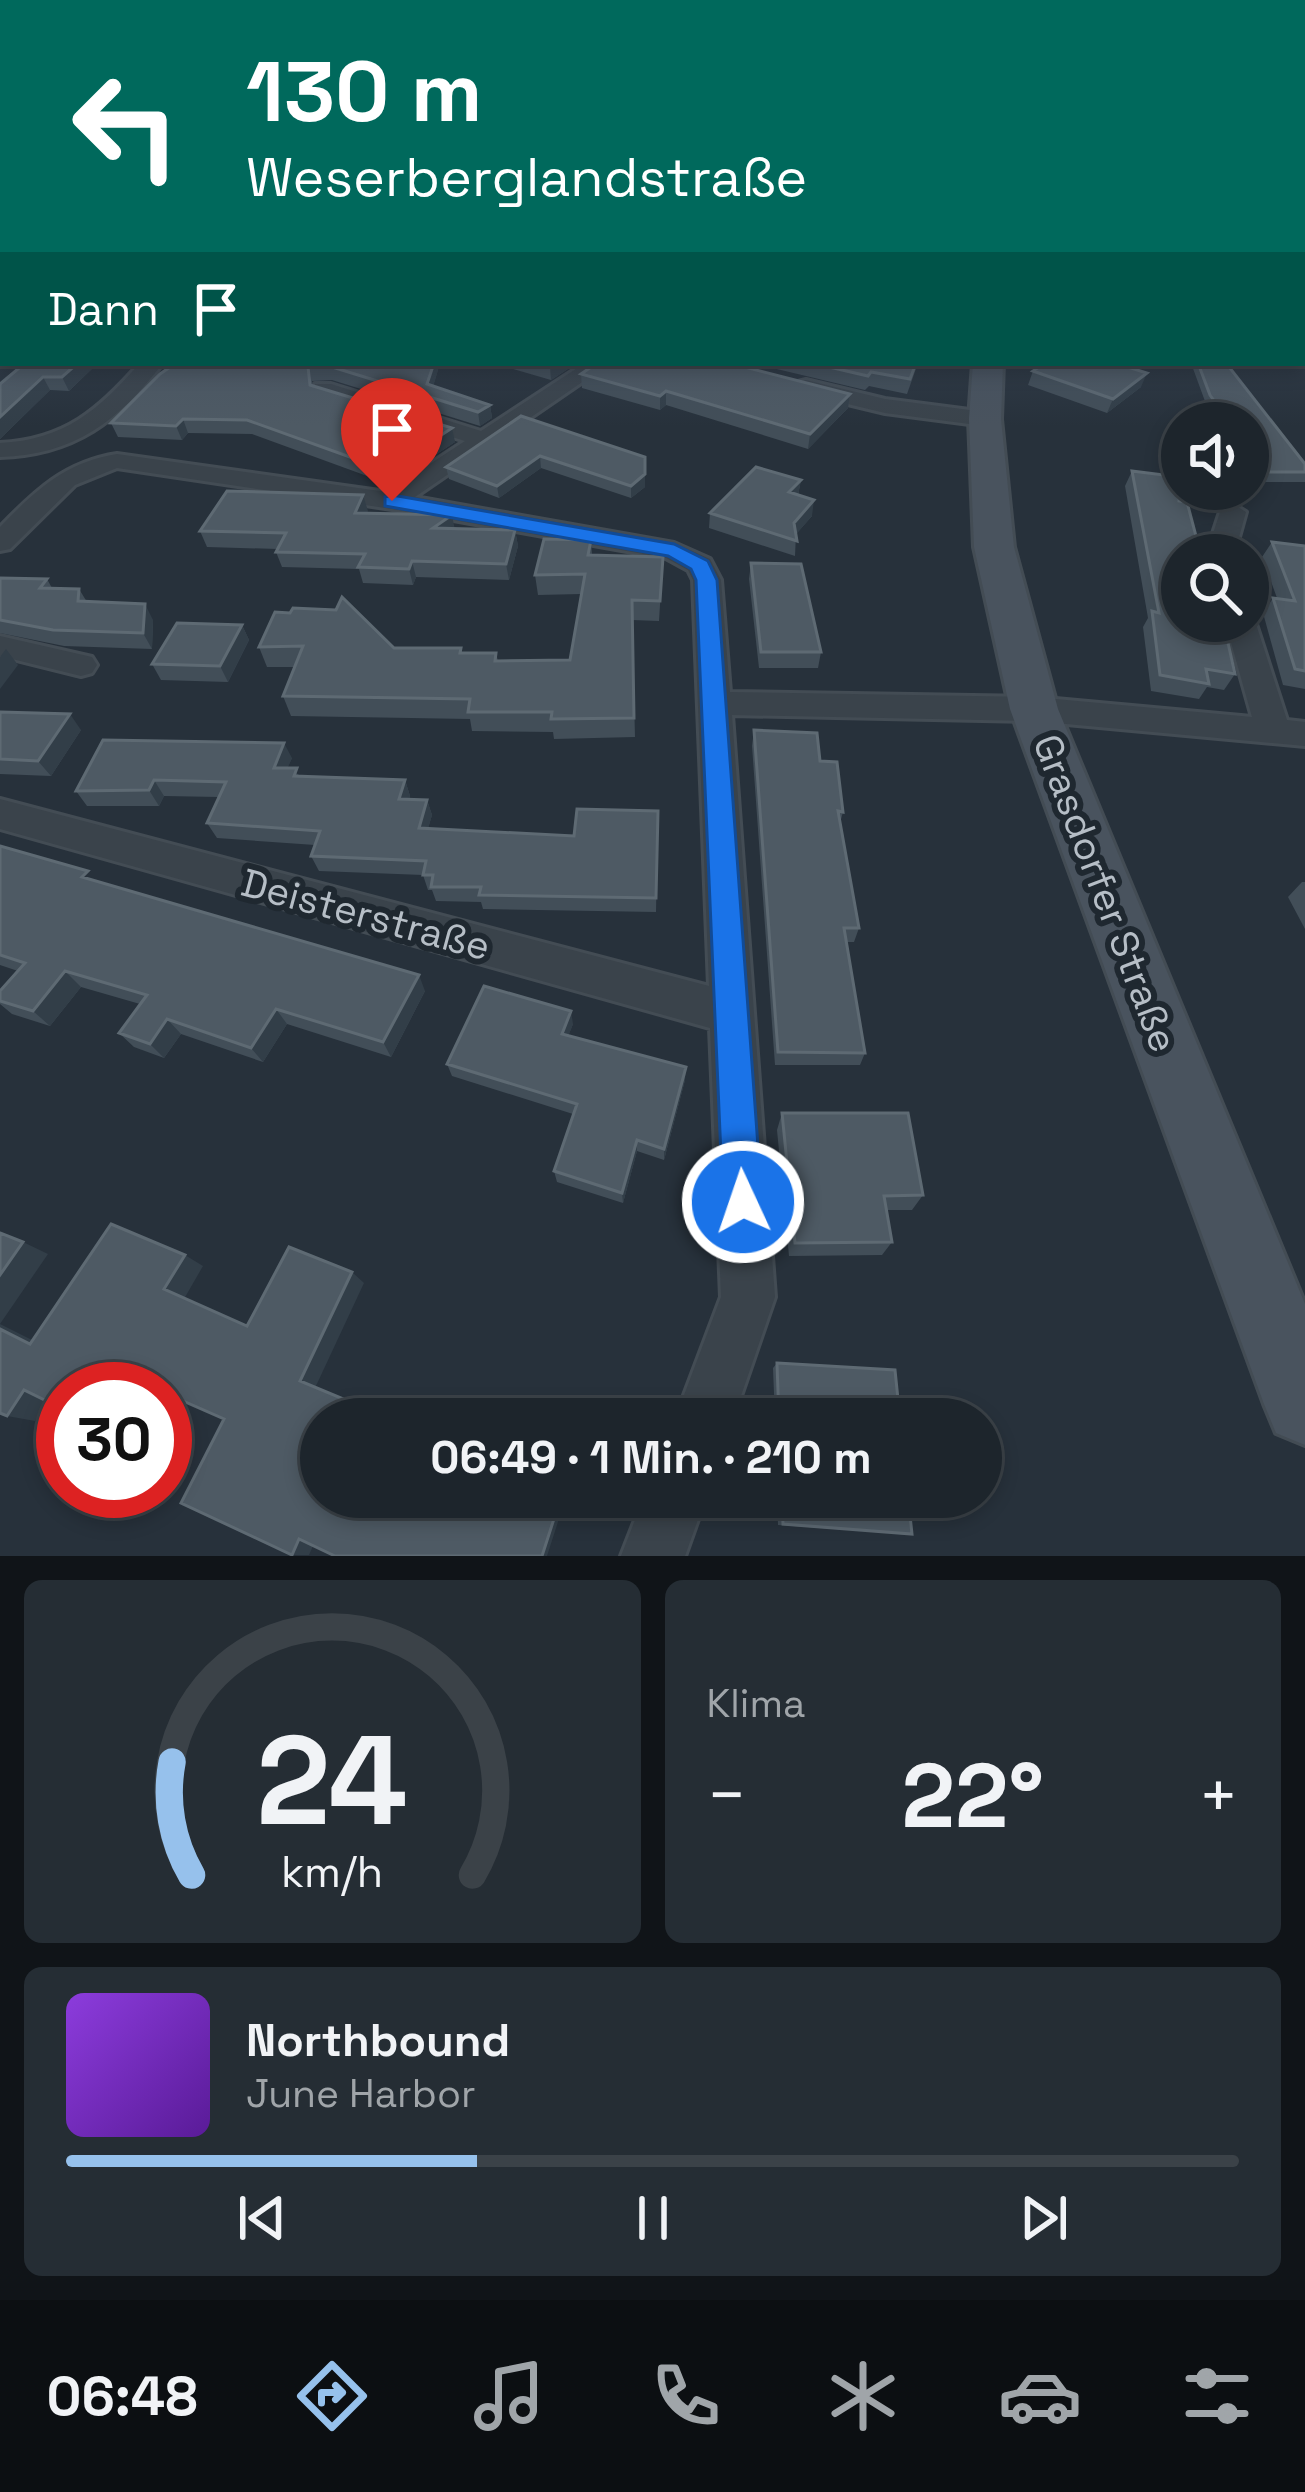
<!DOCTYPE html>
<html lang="de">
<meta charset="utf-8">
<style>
body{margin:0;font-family:"Space Grotesk",sans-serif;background:#252d34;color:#f1f3f6;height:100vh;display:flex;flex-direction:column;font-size:45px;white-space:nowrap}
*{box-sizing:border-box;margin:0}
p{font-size:39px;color:#a0a5a9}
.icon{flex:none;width:66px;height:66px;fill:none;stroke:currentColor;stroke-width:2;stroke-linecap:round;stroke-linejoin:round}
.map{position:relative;height:1556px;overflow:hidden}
.drawer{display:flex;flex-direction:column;gap:24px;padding:24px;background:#101418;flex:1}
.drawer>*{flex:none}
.guide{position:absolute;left:0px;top:0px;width:1305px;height:366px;box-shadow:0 6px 18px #0003,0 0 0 3px #3b4248;background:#00695c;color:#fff;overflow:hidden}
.controls{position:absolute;left:1161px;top:402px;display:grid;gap:24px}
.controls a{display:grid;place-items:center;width:108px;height:108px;border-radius:50%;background:#1d252c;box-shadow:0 6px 18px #0003,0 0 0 3px #3b4248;font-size:60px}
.speed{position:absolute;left:36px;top:1362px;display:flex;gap:24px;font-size:60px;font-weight:700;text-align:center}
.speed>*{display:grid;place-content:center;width:156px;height:156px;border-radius:50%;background:#1d252c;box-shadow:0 6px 18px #0003,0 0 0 3px #3b4248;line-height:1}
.speed .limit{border:18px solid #d22;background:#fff;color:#111}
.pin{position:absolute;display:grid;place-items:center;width:102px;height:102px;color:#fff;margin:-123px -51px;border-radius:50% 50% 50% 0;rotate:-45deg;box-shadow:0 0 12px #0007}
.pin .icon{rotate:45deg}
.me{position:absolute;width:132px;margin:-66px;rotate:357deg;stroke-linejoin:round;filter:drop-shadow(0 0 9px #0008)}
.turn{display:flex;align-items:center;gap:42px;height:252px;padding:0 48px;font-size:54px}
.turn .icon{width:156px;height:156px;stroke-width:2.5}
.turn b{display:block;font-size:84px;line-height:102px}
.then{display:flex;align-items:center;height:114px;padding:0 48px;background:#0003;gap:24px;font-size:45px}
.big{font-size:90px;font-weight:700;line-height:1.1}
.drawer .card{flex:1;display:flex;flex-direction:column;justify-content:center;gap:18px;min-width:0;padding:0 42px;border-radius:18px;background:#252d34}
.drawer .dial{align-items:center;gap:0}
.dial svg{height:312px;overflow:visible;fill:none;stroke:#3b4248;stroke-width:7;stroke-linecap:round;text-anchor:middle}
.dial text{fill:#f1f3f6;stroke:none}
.song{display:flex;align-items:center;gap:36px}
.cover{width:144px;height:144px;border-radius:18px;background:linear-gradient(135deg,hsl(270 70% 55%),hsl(270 70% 35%))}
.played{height:12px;border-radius:6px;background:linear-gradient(90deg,#96c1ec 35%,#3b4248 35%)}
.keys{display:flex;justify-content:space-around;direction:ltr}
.heat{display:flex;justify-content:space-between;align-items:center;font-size:66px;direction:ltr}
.drawer .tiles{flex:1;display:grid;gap:24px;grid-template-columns:1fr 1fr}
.card:last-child{grid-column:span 2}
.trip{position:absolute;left:300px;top:1398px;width:702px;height:120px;border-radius:60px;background:#1d252c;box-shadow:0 6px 18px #0003,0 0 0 3px #3b4248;font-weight:700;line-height:120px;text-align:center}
.tab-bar{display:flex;height:192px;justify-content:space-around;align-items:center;background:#0c0f12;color:#a0a5a9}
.tab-bar .icon{width:84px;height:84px}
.tab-bar .current{color:#96c1ec}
.tab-bar b{font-size:54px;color:#f1f3f6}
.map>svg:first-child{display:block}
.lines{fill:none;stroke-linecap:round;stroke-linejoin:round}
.street-casing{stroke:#434c54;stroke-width:6}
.secondary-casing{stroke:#434c54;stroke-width:6}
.street{fill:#3a434b;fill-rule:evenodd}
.secondary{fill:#49535e;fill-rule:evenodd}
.wall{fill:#424e58}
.shaded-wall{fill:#323e48}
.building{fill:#4e5a64;stroke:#5e6a73;stroke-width:3}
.route{fill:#1a73e8;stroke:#114b97;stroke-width:3}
.labels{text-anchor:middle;stroke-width:12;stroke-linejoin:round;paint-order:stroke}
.street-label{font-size:39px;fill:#b6bec6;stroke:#1f2830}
</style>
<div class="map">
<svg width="1305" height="1556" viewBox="0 0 1305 1556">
<rect width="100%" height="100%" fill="#27313b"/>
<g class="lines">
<defs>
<path id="street" d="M0 294H3V306H0Z
M1302 316 1305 317V331L1302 330Z
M140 363H163C119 421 74 455 0 457V443C64 440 99 410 140 363Z
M585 363H610L415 497 674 543 710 559 721 580 730 692 1034 697 1252 717 1225 621H1248V613L1255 621 1287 720 1305 722V746L1034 721 732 715 775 1297 733 1419H675L721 1297 710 1028 0 829V799L709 986 693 580 688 570 666 558 392 509 117 468 75 485 10 549 0 551V527C35 491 65 462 117 454L387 492 465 441 315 394V384H331L481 431Z
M806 380 885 399 985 412 997 419 985 426 885 413 798 392V382Z
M1233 504 1246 512 1234 555H1206L1220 512Z
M0 636 92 657 97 665 92 673 81 676 0 656Z
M644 1497H706L685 1556H621Z"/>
<path id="secondary" d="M973 363H1003L1001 419 1014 547 1058 709 1305 1304V1445L1276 1433 1264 1404 1010 709 974 547 969 419Z"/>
</defs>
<use href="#street" class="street-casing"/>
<use href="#secondary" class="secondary-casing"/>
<use href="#street" class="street"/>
<use href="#secondary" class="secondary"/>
</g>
<path class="wall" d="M25 363H98L69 391 50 390 0 439V384Z
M176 363H440L433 386 490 405 492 418 480 426 332 380 312 381V385L455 442 417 467 405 463 378 480 252 434 188 433 182 440 118 437 111 423Z
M492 363H577L551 380Z
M751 363H918L907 394 869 386 865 390Z
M1191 363H1226L1305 464V482H1248V423H1219L1206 404Z
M1033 371 1141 387 1107 413 1028 385Z
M581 374 850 394 848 408 808 449 666 405 660 410 582 388Z
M521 416 645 457V487L631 498 541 468 499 498 449 479 446 467Z
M1132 471 1179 501 1201 555 1235 674 1224 690 1207 687 1199 699 1151 691 1143 627 1148 618 1125 486Z
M801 480 798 495 812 516 796 534 795 556 709 528 710 513Z
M363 495 367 513 454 529 515 530 518 546 509 580 416 577 413 585 363 583 359 569 282 567 276 552 278 549 207 547 200 531Z
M591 540 592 555 663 557 659 621 632 620 635 737 554 739 553 732 472 731 470 719 291 716 283 696 295 667H267L259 647 275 612 394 648H461L462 653H496L498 661 570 660 581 594 538 595 535 575Z
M1272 542 1305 546V689L1283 685 1263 613 1273 598H1277L1262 557Z
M751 563 821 652 818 668H759L749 579Z
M0 578 47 579 52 588 79 589 87 602 153 620 152 649 64 646 0 633Z
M242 625 249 640 228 682 161 680 152 664Z
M0 712 81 730 51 776 0 774Z
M754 730 820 761 843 812 840 823 859 928 854 942H847L865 1053 860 1065H775L752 746Z
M292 758 287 768 301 776 405 780 410 796 409 799 427 800 432 815 428 828 574 836 658 811 656 912 483 909 481 902 436 901 432 890H428L423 875 319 871 311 856 315 845 217 838 207 823 219 797 164 796 159 806H87L76 791Z
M0 846 97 882 425 991 391 1057 287 1024 263 1062 181 1034 164 1058 134 1047 119 1033 140 1004 81 987 50 1026 12 1014 0 1004V991L18 971 0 965Z
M1302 882H1305V929L1288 897Z
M573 1024 568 1036 685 1080 664 1160 637 1151 623 1203 557 1182 554 1171 573 1114 452 1076 447 1064Z
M782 1113 923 1195 912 1210H887L892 1242 882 1255 789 1256 777 1130Z
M777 1363 900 1419H775L773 1368Z
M777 1497H908L912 1534 778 1525Z"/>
<path class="shaded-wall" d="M78 363H98L69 391 62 377Z
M434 363H440L430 398 427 384Z
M555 363H577L551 380 550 366Z
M1147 373 1141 387 1107 413 1113 399Z
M43 377 50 390 0 439V417Z
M666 391V405L660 410V396Z
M850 394 848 408 808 449 810 434Z
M490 405 492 418 480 426 478 412Z
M183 419 188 433 182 440 176 426Z
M452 428 455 442 417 467 414 453Z
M402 449 405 463 378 480 375 466Z
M540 456 541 468 499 498 497 486Z
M645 474V487L631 498V486Z
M801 480 798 495 789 492Z
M363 495 368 511 360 528 355 513Z
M814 500 812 516 792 539 794 523Z
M452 515 455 530 433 528Z
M515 530 518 546 509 580 506 564Z
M412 561 416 577 413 585 409 569Z
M145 604 153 620 152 649 143 633Z
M242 625 249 640 228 682 220 666Z
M6 649 18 665 0 689V657Z
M70 714 81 730 51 776 38 761Z
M284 743 292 758 281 783 274 768Z
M154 780 164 796 159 806 149 790Z
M405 780 410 796 405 814 399 799Z
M427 800 432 815 424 843 419 828Z
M65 971 81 987 50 1026 33 1011Z
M419 975 425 991 391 1057 383 1042Z
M276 1009 287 1024 263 1062 251 1048Z
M571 1011 573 1024 564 1047 562 1034Z
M167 1019 181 1034 164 1058 150 1044Z
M686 1067 685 1080 664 1160V1149Z
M637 1140V1151L623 1203 622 1193Z
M23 1242 48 1254 0 1324 56 1352 30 1344 0 1329V1275Z
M185 1255 203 1266 184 1299 164 1289Z
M352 1272 364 1283 315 1388 300 1381Z
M24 1390 51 1397 35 1421 7 1416Z
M358 1405 371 1411 367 1419H352Z
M561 1497H566L547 1556H542Z
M299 1539H316L309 1555H292Z"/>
<path class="building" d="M1302 208V218H1305V292L1302 290Z
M25 363H78L62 377H43L0 417V384Z
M176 363H434L427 384 490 405 478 412 329 366 308 367 310 385 452 428 414 453 402 449 375 466 247 420 183 419 176 426 111 423 160 374Z
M597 363H729L850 394 810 434 666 391 660 396 581 374Z
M812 363H916L910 379 871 372 868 376Z
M1045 363H1115L1147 373 1113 399 1033 371Z
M1198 363H1226L1305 464V472H1248V423H1230L1210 395Z
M521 416 645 457V474L631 486 540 456 497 486 446 467Z
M756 467 801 480 789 492 814 500 794 523 797 541 710 513Z
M1132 471 1180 477 1179 501 1187 502 1201 555H1182V621H1223L1235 674 1206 669 1209 684 1160 675 1152 611 1159 613Z
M227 491 363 495 355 513 452 515 433 528 515 530 506 564 412 561 409 569 358 567 365 554 276 552 286 533 200 531Z
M544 539 591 540 588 555 663 557 660 601 632 600 634 718 551 719 552 712H468L470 699 283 696 303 646 259 647 275 612 290 613 293 608 336 610 342 597 394 648H461L460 653H496L495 661 570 660 585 574 535 575Z
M1272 542 1305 546V671L1295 669 1273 598 1295 601Z
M751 563 801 564 821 652H761Z
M0 578 47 579 40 588 79 589 78 601 145 604 143 633 53 630 0 620Z
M177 623 242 625 220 666 152 664Z
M0 712 70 714 38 761 0 759Z
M754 730 817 733 820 761 837 762 843 812 838 811 859 928H844L865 1053 778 1052Z
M103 740 284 743 274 768H297L294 776 405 780 399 799 427 800 419 828 574 836 577 809 658 811 656 898 479 895 481 887H431L433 875H423L426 861 311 856 320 831 207 823 226 782 154 780 149 790 76 791Z
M0 846 88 871 82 877 419 975 383 1042 276 1009 251 1048 167 1019 150 1044 119 1033 147 995 65 971 33 1011 0 1001V991L25 963 0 955Z
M484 986 571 1011 562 1034 686 1067 664 1149 637 1140 622 1193 554 1171 577 1104 447 1064Z
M782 1113H908L923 1195 884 1196 892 1242 795 1243Z
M111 1224 185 1255 164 1289 247 1326 289 1247 352 1272 300 1381 358 1405 352 1419H321V1497H561L542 1556H335L299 1539 292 1555 181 1503 224 1419 165 1393V1389H157L150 1386 148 1389H63V1409L24 1390 7 1416 0 1413V1329L30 1344Z
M0 1233 23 1242 0 1275Z
M777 1363 895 1370 900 1419H779Z
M523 1406 553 1419H519Z
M782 1497H908L912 1534 783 1524Z"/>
<linearGradient id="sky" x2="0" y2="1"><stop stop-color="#151b20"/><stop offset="0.49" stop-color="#414e60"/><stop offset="1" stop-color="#414e60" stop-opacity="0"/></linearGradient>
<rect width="1305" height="426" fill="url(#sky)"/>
<path class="route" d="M392 495 674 544 708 561 717 580 762 1202 757 1216 743 1222 729 1216 723 1202 696 580 691 569 668 556 385 506V497Z"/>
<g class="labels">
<g class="street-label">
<text transform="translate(1106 893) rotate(69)" y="14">Grasdorfer Straße</text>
<text transform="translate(366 914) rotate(15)" y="14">Deisterstraße</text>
</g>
</g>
</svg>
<div class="controls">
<a><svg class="icon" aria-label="sound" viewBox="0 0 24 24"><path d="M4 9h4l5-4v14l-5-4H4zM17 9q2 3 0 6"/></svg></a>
<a><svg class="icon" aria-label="search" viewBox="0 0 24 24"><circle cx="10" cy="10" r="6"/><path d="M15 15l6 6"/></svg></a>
</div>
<div class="speed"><div class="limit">30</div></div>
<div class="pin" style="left:392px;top:501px;background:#d93025"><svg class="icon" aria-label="arrive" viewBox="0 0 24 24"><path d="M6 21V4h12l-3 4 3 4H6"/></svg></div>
<svg class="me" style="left:743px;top:1202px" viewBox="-20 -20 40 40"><circle r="17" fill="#1a73e8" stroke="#fff" stroke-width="3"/><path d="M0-11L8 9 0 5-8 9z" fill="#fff"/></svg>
<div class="trip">06:49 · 1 Min. · 210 m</div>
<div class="guide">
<div class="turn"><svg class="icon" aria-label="left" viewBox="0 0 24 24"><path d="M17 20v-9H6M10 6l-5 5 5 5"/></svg><div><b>130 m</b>Weserberglandstraße</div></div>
<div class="then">Dann<svg class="icon" aria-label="arrive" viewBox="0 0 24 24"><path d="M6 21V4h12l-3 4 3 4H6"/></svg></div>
</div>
</div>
<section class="drawer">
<div class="tiles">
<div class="card dial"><svg viewBox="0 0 100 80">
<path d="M14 69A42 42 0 1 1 86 69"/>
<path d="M14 69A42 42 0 0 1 9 40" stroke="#96c1ec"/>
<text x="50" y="56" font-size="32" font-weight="700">24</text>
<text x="50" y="72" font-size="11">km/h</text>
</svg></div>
<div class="card"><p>Klima</p>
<div class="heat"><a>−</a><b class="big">22°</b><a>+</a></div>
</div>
<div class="card">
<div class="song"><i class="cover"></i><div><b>Northbound</b><p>June Harbor</p></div></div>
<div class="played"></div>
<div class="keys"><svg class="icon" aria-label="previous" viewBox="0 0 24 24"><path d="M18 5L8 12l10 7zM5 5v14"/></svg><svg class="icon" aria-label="pause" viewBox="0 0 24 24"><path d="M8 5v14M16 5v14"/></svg><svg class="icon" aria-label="next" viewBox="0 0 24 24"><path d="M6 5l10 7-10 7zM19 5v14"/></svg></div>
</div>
</div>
</section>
<nav class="tab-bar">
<b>06:48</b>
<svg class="icon current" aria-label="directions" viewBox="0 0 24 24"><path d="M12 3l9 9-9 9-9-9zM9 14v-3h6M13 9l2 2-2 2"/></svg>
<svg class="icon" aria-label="music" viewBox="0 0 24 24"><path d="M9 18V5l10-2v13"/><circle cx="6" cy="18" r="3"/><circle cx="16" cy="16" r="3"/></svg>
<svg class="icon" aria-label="phone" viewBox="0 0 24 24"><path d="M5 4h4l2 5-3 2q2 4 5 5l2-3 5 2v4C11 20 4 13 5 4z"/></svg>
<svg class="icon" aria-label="climate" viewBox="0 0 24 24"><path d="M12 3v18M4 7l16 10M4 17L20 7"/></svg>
<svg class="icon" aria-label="car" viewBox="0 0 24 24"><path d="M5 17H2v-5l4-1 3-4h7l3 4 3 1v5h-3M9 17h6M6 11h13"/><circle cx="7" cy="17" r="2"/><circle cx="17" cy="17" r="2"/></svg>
<svg class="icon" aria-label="filters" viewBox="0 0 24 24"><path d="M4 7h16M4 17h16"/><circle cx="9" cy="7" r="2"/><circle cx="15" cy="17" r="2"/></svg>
</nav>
